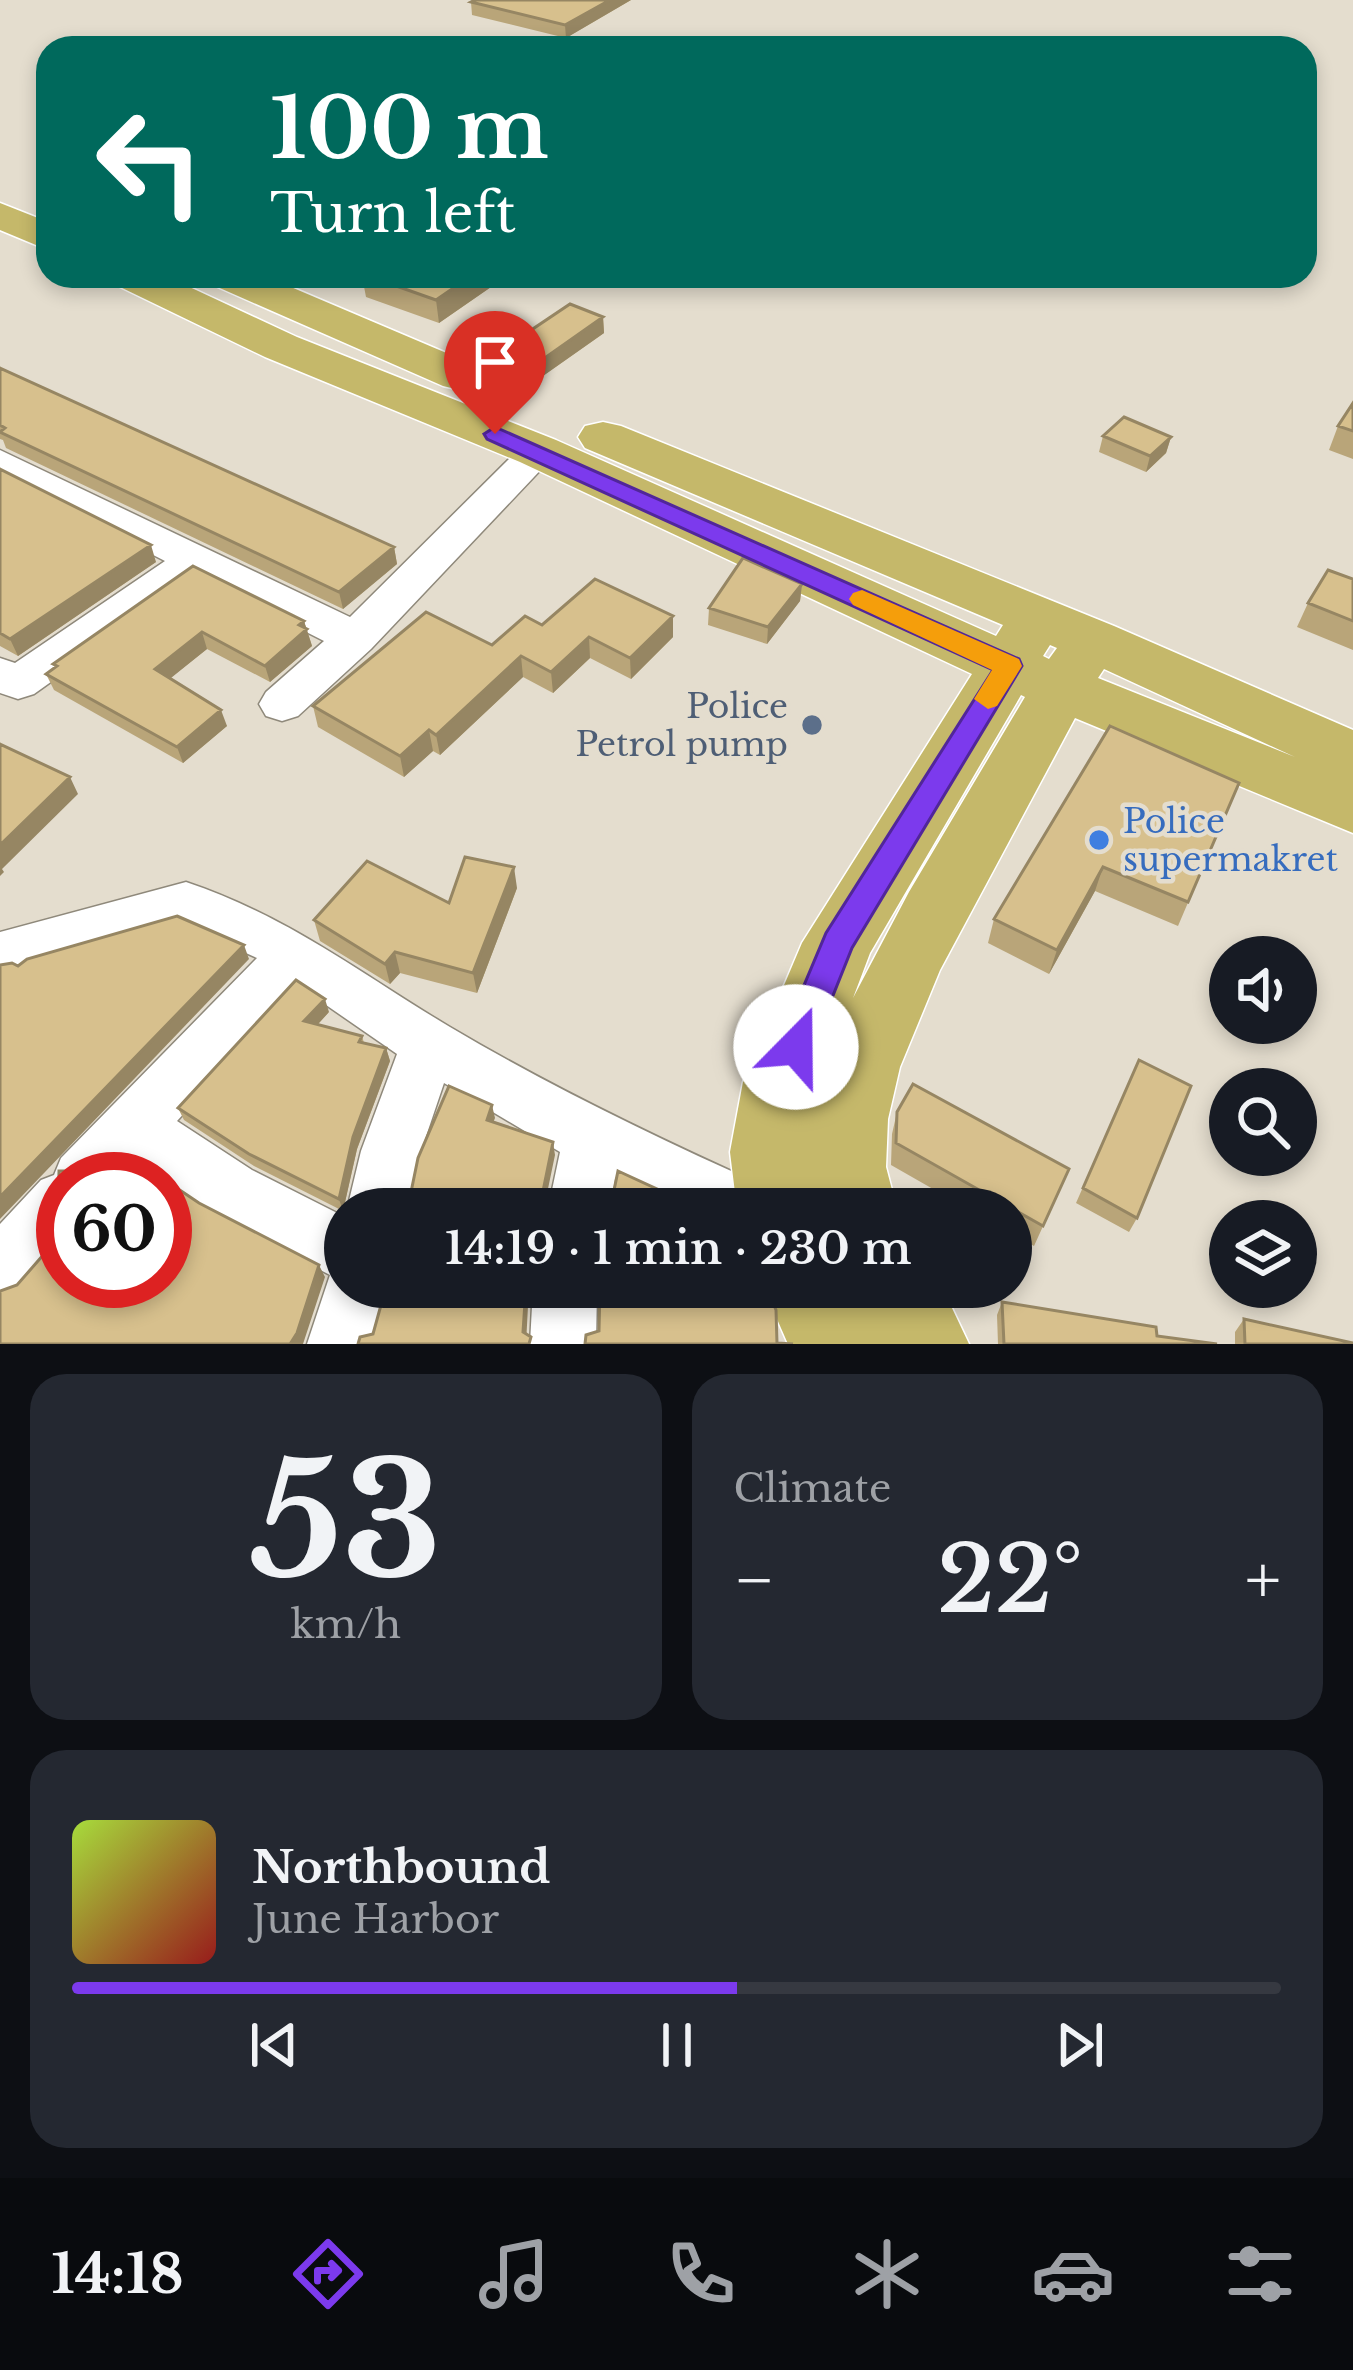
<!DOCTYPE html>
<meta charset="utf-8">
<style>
body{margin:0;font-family:"Libre Baskerville",serif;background:#242831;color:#f1f3f6;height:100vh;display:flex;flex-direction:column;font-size:45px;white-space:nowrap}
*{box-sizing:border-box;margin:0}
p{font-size:39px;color:#9ea1a6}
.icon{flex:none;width:66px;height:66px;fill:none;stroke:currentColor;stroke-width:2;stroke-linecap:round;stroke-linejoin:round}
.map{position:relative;height:1344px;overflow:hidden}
.drawer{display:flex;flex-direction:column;gap:30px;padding:30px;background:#0d0f14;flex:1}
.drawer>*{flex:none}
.top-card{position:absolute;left:36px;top:36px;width:1281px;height:252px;border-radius:36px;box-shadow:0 6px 18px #0003;background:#00695c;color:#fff;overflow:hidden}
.fabs{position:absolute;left:1209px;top:936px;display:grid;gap:24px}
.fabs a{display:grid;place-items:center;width:108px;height:108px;border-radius:50%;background:#171b24;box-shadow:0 6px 18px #0003;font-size:60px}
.speed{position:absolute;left:36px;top:1152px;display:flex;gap:24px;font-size:60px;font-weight:700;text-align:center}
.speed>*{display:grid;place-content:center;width:156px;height:156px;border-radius:50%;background:#171b24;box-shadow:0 6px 18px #0003;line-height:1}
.speed .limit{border:18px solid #d22;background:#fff;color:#111}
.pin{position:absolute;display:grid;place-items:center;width:102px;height:102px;color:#fff;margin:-123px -51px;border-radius:50% 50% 50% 0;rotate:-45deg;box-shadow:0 0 12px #0007}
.pin .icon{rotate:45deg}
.me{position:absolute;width:132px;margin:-66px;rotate:22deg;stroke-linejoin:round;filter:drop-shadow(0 0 9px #0008)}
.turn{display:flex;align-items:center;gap:42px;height:252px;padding:0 36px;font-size:54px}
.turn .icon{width:156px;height:156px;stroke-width:2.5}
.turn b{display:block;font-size:84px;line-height:102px}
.big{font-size:90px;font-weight:600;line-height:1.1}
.drawer .tile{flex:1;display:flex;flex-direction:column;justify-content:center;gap:18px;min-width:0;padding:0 42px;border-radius:36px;background:#242831}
.drawer .dial{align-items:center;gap:0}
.dial b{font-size:156px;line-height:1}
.song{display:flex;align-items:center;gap:36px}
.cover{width:144px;height:144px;border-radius:18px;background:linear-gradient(135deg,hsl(80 70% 55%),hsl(0 70% 35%))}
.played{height:12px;border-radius:6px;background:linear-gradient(90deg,#7c3aed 55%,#363941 55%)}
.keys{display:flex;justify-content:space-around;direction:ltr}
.heat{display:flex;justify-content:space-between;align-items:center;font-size:66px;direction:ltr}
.drawer .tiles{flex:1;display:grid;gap:30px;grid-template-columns:1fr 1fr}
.tile:last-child{grid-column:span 2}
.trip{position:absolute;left:324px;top:1188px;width:708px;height:120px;border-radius:60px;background:#171b24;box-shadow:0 6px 18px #0003;font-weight:600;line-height:120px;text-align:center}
.tab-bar{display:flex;height:192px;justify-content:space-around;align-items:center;background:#090b0e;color:#9ea1a6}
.tab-bar .icon{width:84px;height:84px}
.tab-bar .current{color:#7c3aed}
.tab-bar b{font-size:54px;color:#f1f3f6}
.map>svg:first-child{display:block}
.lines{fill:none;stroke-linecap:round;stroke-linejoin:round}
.minor-casing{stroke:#8f897b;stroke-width:3}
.major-casing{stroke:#fff;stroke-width:3}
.minor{fill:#fff;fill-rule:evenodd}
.major{fill:#c5b86a;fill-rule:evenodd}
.wall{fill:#b9a579}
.shaded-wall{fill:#968663}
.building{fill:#d7c08d;stroke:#968663;stroke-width:3}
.route{fill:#7c3aed;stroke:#51269a;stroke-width:3}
.slow{fill:#f59e0b}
.service-dot{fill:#5c6f8a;stroke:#e4ddce;stroke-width:4.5}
.shop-dot{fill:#3f7fe0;stroke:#e4ddce;stroke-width:4.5}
.labels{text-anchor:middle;stroke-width:9;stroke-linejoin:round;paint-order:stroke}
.service-label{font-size:33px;fill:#4e5e75;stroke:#e4ddce;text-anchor:end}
.shop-label{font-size:33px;fill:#366cbe;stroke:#e4ddce;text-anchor:start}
</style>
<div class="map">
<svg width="1353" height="1344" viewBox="0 0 1353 1344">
<rect width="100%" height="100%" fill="#e4ddce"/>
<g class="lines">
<defs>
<path id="minor" d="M538 440 551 443 557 451 551 459 371 649 298 716 282 721 266 716 259 704 266 692 324 641 198 577 34 694 18 699 0 693V658L15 663 165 561 0 477V450L350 617 525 443Z
M186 882C290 917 358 972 450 1027 553 1088 659 1139 769 1188L778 1209H679L615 1179 610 1209H548L560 1152 444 1083 421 1151 409 1209H347L361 1151 397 1054 300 987 177 1121 252 1170 345 1217V1287H389L373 1344H307L330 1275 208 1212 138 1163 124 1179H63V1247L23 1294 0 1303V1224L41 1180 54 1175 61 1158 257 958 183 925 0 978V932Z
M533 1287H597L596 1344H530Z"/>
<path id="major" d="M0 203 48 222V250L0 230Z
M109 276H166L297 337 556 440 996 636 1003 625 585 448 578 437 585 426 603 422 621 426 1114 626 1353 730V833L1075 718 940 970 900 1067 888 1119 886 1167 897 1209H737L730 1152 743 1082 802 943 972 674 520 462 265 357 116 285ZM1050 645 1057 648 1049 659 1043 656ZM1104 669 1295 757 1098 678ZM1021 695 1025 697 909 892 853 998 870 953Z
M206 276H265L477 366 484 376 477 386 460 390 443 386 213 285Z
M763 1287H942L969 1344H788Z"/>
</defs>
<use href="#minor" class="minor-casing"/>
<use href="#major" class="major-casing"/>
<use href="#minor" class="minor"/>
<use href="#major" class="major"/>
</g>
<path class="wall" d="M631 0 566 38 472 15 471 2Z
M362 276H490L491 287 439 323 366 297Z
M603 317 604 333 523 390 490 375 488 359Z
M0 368 394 547 397 564 343 609 6 448 3 440 0 439Z
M1353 403V459L1329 450 1338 426Z
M1103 436 1171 437 1166 453 1146 472 1099 452Z
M0 469 156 562 18 656 0 646Z
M193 566 304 621 312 646 270 682 207 649 170 678 227 726 183 763 54 690 46 674 55 668 53 664Z
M1353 579V650L1297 627 1308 603Z
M802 584 800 601 767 644 708 625 709 608Z
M673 616V637L631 679 590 658 553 693 523 677 440 755 433 751 404 777 318 727 313 706 492 645 542 625Z
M1239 783 1178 926 1095 891 1049 974 988 943 994 919Z
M517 888 477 993 400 973 390 984 320 941 314 920 449 903Z
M329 1012 318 1024 362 1036 364 1043 386 1048 390 1061 357 1149 343 1211 254 1166 184 1120 178 1108Z
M1139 1060 1137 1218 1129 1232 1076 1203Z
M897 1112 1069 1169 1034 1246 1011 1233V1209H968L891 1165 892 1134Z
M1002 1302 1157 1336 1217 1344H998L997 1315Z
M1244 1319 1353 1344H1235V1332Z"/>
<path class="shaded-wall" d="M610 0H631L566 38 565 25Z
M471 276H490L491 287 439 323 436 300Z
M603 317 604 333 523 390 522 374Z
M1171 437 1166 453 1146 472 1150 456Z
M151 545 156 562 18 656 10 639Z
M394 547 397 564 343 609 339 592Z
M802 584 800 601 767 644 768 627Z
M673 616V637L631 679 630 658Z
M304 621 312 646 270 682 265 666Z
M202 632 207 649 161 686 155 669Z
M589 637 590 658 553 693 551 672Z
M521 656 523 677 440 755 436 735Z
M221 710 227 726 183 763 177 747Z
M429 730 433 751 404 777 400 756Z
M70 777 78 794 2 869 4 872 0 876V845Z
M514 867 517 888 477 993 473 973Z
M1103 867 1095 891 1049 974 1057 950Z
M244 945 249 959 0 1219V1197Z
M395 952 400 973 390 984 385 964Z
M325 999 329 1012 309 1034 304 1021Z
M386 1048 390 1061 357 1149 343 1211 339 1199 353 1137Z
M492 1105 495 1118 489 1133 487 1120Z
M553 1142 555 1155 544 1208 542 1196Z
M319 1265 325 1277 303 1344H290Z
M526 1287H529L526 1344 523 1332Z"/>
<path class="building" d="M475 0H610L565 25 471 2Z
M368 276H471L436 300Z
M570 304 603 317 522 374 488 359Z
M0 368 394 547 339 592 0 432 5 428 0 425Z
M1353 403V431L1338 426Z
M1124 417 1171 437 1150 456 1103 436Z
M0 469 151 545 10 639 0 633Z
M743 558 802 584 768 627 709 608Z
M193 566 304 621 299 625 307 629 265 666 202 632 155 669 221 710 177 747 46 674 57 666 53 664Z
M1328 570 1353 579V621L1308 603Z
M595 579 673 616 630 658 589 637 551 672 521 656 436 735 429 730 400 756 313 706 426 612 492 645 525 616 542 625Z
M1110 726 1239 783 1188 902 1103 867 1057 950 994 919Z
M0 744 70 777 0 845Z
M465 857 514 867 473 973 395 952 385 964 314 920 367 861 449 903Z
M177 916 244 945 0 1197V965L12 963 18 966 27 959Z
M296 980 325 999 304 1021 362 1036 359 1042 386 1048 353 1137 339 1199 249 1154 178 1108Z
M1139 1060 1191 1086 1137 1218 1083 1188Z
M913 1084 1069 1169 1043 1226 896 1143 897 1112Z
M449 1086 492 1105 487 1120 553 1142 542 1196 546 1201H564L562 1209H396L399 1201 410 1197 418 1158Z
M131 1156 164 1179H63V1281H165V1180L199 1203 319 1265 297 1333 290 1344H0V1291L17 1285 58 1238 59 1171H116Z
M618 1171 659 1190 657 1209H602L604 1199 613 1195Z
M386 1287H526L523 1332 531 1337 529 1344H358L360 1337 373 1334Z
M600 1287H766L776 1310 777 1343 793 1344H585L586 1335 599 1331Z
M1002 1302 1156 1327 1157 1336 1217 1344H1004Z
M1244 1319 1353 1343V1344H1245Z"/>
<path class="route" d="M495 427 1019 659 1022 666 852 948 808 1058 796 1062 783 1058 778 1047 826 933 993 670 487 439 484 434Z"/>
<path class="slow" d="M862 590 1019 659 1022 666 997 706 988 709 974 699 992 670 853 605 849 599 853 593Z"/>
<circle class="service-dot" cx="812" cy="725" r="12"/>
<circle class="shop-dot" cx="1099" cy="840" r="12"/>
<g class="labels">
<g class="service-label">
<text x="788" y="718">Police<tspan x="788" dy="38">Petrol pump</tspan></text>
</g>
<g class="shop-label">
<text x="1123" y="833">Police<tspan x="1123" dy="38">supermakret</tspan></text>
</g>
</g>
</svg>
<div class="fabs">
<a><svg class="icon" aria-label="sound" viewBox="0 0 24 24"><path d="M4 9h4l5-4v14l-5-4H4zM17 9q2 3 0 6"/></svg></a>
<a><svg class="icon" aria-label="search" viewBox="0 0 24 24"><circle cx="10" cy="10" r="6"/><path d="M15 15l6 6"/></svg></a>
<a><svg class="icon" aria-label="layers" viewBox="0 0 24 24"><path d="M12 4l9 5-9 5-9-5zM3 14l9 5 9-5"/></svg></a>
</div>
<div class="speed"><div class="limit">60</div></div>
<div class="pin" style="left:495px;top:434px;background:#d93025"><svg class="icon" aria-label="arrive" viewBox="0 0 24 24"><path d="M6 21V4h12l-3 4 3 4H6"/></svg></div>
<svg class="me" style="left:796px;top:1047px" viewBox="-20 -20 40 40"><circle r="19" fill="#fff"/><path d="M0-13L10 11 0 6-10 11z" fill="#7c3aed"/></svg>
<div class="trip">14:19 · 1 min · 230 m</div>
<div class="top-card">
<div class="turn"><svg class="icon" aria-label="left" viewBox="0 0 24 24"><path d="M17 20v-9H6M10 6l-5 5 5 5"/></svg><div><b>100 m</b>Turn left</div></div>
</div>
</div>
<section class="drawer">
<div class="tiles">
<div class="tile dial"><b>53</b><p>km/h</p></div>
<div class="tile"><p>Climate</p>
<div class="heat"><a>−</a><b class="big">22°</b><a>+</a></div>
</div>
<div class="tile">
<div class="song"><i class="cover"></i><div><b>Northbound</b><p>June Harbor</p></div></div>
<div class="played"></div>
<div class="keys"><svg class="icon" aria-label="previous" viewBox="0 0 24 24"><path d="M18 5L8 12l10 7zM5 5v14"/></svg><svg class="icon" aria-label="pause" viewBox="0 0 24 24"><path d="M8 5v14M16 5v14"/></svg><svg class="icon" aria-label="next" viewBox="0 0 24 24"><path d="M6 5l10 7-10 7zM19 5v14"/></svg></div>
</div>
</div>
</section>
<nav class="tab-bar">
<b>14:18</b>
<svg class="icon current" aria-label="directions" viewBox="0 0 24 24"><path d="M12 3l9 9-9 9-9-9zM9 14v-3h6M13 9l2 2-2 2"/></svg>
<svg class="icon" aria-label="music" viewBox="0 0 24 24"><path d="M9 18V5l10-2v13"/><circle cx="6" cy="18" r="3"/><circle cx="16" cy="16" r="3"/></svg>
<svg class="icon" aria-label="phone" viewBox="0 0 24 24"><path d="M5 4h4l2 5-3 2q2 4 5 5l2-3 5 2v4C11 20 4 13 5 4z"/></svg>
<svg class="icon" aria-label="climate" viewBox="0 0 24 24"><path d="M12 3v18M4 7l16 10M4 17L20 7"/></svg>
<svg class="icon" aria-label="car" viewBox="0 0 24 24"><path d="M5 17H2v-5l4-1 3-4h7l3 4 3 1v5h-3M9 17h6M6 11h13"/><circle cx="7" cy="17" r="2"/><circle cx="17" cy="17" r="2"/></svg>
<svg class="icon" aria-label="filters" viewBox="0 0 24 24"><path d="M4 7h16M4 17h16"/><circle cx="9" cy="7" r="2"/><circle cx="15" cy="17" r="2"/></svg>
</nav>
